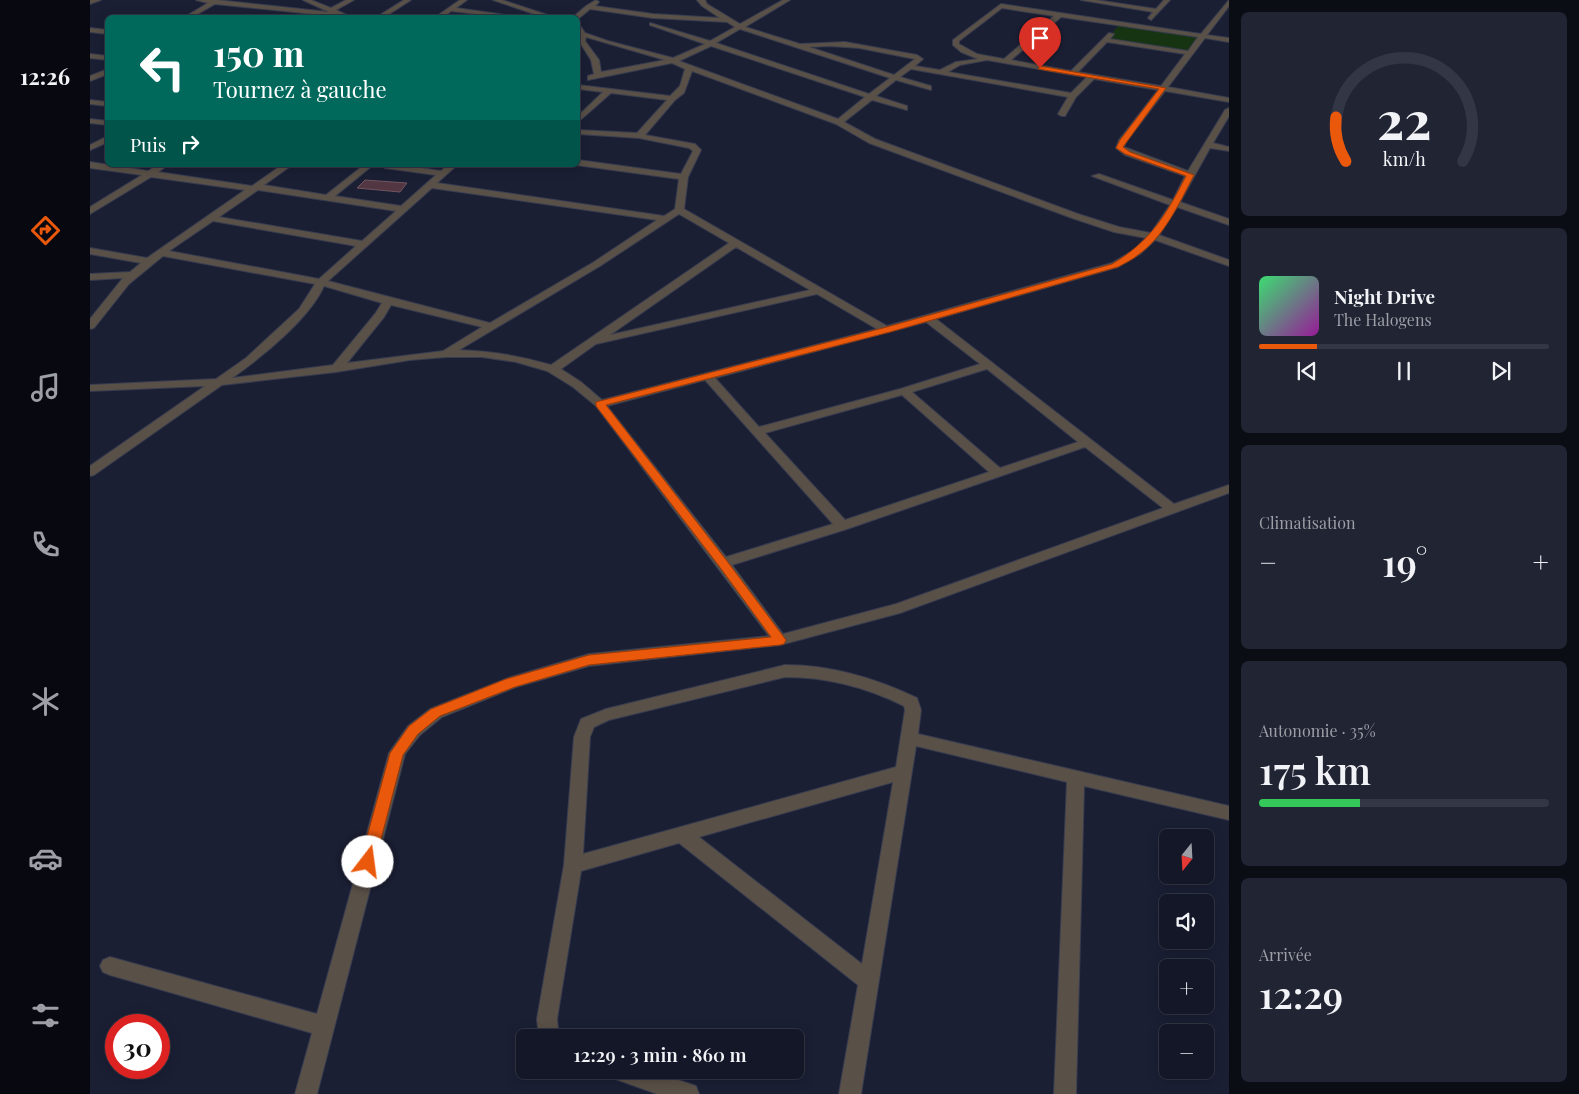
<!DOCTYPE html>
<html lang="fr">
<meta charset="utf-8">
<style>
body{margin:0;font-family:"Playfair Display",serif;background:#212433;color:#f1f3f6;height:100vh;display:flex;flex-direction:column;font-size:19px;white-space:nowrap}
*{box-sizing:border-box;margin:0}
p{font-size:16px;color:#9d9fa7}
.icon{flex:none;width:28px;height:28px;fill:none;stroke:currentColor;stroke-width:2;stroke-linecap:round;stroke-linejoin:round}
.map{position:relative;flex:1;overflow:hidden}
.sheet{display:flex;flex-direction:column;gap:12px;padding:12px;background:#0b0d15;width:350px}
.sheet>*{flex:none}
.hud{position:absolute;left:15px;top:15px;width:475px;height:152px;border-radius:8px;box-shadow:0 2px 12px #0003,0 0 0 1px #333644;background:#00695c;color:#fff;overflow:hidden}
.needle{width:32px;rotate:198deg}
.buttons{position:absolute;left:1069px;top:829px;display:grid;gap:10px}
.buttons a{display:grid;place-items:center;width:55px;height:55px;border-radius:8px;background:#141727;box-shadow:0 2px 12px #0003,0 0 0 1px #333644;font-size:25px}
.speed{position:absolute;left:15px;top:1014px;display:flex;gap:10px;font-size:25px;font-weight:700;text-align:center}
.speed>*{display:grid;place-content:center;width:65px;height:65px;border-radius:50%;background:#141727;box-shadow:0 2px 12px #0003,0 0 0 1px #333644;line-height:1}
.speed .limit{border:8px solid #d22;background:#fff;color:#111}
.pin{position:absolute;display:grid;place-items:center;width:42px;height:42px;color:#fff;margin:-51px -21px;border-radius:50% 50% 50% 0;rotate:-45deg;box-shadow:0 0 5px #0007}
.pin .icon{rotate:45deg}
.me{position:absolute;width:55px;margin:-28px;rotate:15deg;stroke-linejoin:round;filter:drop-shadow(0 0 4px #0008)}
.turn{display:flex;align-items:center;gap:18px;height:105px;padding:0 25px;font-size:22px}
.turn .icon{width:65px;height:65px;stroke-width:2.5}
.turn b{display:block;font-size:35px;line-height:42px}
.then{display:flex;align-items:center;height:48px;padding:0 25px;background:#0003;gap:10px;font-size:19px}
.big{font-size:38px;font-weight:600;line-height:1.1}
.sheet .tile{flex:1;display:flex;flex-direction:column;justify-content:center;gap:8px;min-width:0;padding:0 18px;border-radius:8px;background:#212433}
.sheet .dial{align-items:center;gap:0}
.dial svg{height:130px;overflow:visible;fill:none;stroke:#333644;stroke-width:7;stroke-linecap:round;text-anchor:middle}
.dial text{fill:#f1f3f6;stroke:none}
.song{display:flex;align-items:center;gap:15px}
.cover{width:60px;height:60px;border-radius:8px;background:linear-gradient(135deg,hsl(140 70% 55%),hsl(300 70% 35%))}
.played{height:5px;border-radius:2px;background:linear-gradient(90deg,#ea580c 20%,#333644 20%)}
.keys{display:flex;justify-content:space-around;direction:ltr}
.heat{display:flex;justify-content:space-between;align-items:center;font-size:28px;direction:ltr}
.charge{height:8px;border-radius:4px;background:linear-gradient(90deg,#34c759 35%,#333644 0)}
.trip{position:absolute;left:426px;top:1029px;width:288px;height:50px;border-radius:8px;background:#141727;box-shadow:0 2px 12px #0003,0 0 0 1px #333644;font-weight:600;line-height:50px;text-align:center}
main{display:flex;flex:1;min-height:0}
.tabs{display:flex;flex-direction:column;width:90px;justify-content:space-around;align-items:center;background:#080910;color:#9d9fa7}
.tabs .icon{width:35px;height:35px}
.tabs .active{color:#ea580c}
.tabs b{font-size:22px;color:#f1f3f6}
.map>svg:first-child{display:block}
.green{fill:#163411}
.building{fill:#523742;stroke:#715560}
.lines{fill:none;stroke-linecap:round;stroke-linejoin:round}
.minor-casing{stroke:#383c50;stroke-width:2}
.minor{fill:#595047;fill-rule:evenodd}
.route{fill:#ea580c;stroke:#983908}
</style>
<main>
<nav class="tabs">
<b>12:26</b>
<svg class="icon active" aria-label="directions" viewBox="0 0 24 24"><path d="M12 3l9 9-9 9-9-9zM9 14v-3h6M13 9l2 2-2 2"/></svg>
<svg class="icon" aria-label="music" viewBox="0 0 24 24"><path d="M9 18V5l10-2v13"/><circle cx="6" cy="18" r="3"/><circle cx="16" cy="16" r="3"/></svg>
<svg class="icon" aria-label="phone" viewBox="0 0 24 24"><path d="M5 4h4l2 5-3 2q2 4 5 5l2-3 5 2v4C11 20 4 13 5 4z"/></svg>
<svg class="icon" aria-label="climate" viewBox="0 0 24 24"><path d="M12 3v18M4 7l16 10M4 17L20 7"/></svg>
<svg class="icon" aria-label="car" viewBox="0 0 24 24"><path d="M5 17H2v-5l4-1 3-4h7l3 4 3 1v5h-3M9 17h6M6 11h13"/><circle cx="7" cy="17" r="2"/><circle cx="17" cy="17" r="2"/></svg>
<svg class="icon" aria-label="filters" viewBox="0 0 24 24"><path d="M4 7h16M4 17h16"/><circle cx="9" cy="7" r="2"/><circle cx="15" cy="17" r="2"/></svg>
</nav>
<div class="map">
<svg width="1139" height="1094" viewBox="0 0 1139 1094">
<rect width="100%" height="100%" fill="#1b1f34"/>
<path class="green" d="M1029 25 1108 37 1098 52 1017 39Z"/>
<path class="building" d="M275 180 317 183 310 192 267 188Z"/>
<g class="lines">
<defs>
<path id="minor" d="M0 0H11L0 4Z
M106 0H127L239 12 213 0H221L241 8 256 0H264L246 10 263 18 125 4 101 18H93L118 3Z
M314 0H321L293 18H285Z
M370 0H377L366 8 416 15 413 17 361 11 352 18H344Z
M403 0H412L467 18H456Z
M506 0 509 2 505 6 563 14 630 18 612 6 607 0H615L617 4 650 24 693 0H700L655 27 710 44 755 42 827 55 833 59 825 66 850 70 866 62 888 59 871 52 863 45V40L911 4 1111 34 1139 0V6L1117 35 1139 38V42L1115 38 1078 87 1139 98V102L1075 91 1036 142 1034 147 1098 171 1135 110 1139 108V116L1123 143 1139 147V151L1120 148 1090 202 1139 219V225L1087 207 1069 235 1139 260V266L1065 240 1050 254 1028 267 846 319 1084 504 1139 485V493L810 613 690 645 499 666 426 687 352 717 330 735 315 754 227 1094H205L222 1033 20 975 13 972 10 966 13 960 20 957 227 1014 299 753 318 726 340 709 421 677 499 654 679 636 506 406 483 387 457 371 426 362 392 357H356L320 360 246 372 132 385 4 475 0 476V466L115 386 0 391V385L126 379 156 358 209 309 225 284 73 256 39 284 4 328 0 329V319L33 278 0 280V274L40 272 51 263 0 254V248L57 258 155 190 61 177 0 214V207L52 175 0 168V162L58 171 68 165H78L68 172 162 186 192 165H202L174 185 236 195 274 165H283L245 196 311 206 346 175 295 168 291 165H311L351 171 358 165H367L347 183 574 216 585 209 589 179 486 165 488 160 591 174 603 151 599 148 549 138 488 134V130L547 133 577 100 521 93 488 122V116L513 92 488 89V85L580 96 590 86 595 69 582 63 498 80V76L504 74 501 60 489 41 490 34 488 26 491 27 495 33 518 41 583 58 615 44 560 25V23L620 41 645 27 637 22 563 18 500 9 488 19V18H482L496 6ZM912 8 964 16 914 59 887 54 869 44V41ZM971 17 1108 37 1098 51 1020 39 1024 34 1019 33 981 71 921 60ZM650 29 800 78 779 94 626 43ZM496 37 575 60 511 72 509 60 495 41ZM1017 42 1095 54 1071 86 988 72ZM621 46 775 97 748 119 589 61ZM740 46 769 48 825 59 804 75 719 47ZM897 60 983 75 997 77 981 93 858 72 870 65ZM821 69 978 97 968 114 972 116H975L986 97 1004 79 1068 90 1029 140 1026 148 1035 155 1095 176 1083 200 1009 174 1002 176 1080 205 1061 233 1029 227 988 214 785 139 754 122 782 100 817 110V106L786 96 806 80 841 90V86L810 77ZM602 71 746 124 779 143 982 218 1024 232 1056 238 1044 250 1022 263 797 326 594 209 598 177 611 150 605 144 555 135 585 100 594 93ZM342 188 567 220 504 262 400 323 238 281ZM168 190 306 211 272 241 129 217ZM589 214 639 243 461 365C430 356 401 351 369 350L510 266ZM123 221 266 246 229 279 79 251ZM646 247 720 290 520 335ZM234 286 292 303 285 314 243 365 142 378C172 357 219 319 234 286ZM727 294 787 329 512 400 491 382 471 369 506 344ZM301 305 392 327 353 351 257 363 294 317ZM836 322 890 364 810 389 669 427 625 378ZM897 369 988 442 910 468 822 392ZM615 380 743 524 636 557 517 406ZM812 395 899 472 755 520 675 433ZM995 447 1073 508 806 604 693 634 642 565 757 529Z
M991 0H1006L1066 9 1074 0H1080L1061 20 1058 18 1063 12Z
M0 28 18 30V34L0 32Z
M0 54 18 56V60L0 58Z
M18 69V74L0 81V76Z
M0 100 18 102V106L0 104Z
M0 119 18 121V125L0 123Z
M18 136V142L0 150V145Z
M695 665C741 665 785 678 827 698L831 710 828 734 1139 806V820L994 786 986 1094H964L977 782 826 746 771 1094H749L768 985 589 843 491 871 467 1019 469 1038H449L447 1019 474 865 484 737 491 719 516 709ZM695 677C737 677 776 687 814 706L815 710 806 767 493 854 500 737 504 727 519 720ZM803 782 772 964 609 837Z
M517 1070H558L606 1086 609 1094H567L520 1077Z"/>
</defs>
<use href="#minor" class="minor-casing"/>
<use href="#minor" class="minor"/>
</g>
<path class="route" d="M950 66 1076 88 1033 147 1040 152 1104 175C1090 202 1074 237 1048 255 1042 260 1035 263 1028 267L800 332 516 405 637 561 696 640 694 644 690 645 499 665 425 687 350 716 328 734 313 755 285 862 283 867 278 869 272 867 270 862 300 753 319 726 341 709 416 679 499 655 681 637 629 566 506 406V402L793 328 1022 264C1061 241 1076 215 1096 176L1035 154 1026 148 1030 140 1069 89 948 69Z"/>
</svg>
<div class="buttons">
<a><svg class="needle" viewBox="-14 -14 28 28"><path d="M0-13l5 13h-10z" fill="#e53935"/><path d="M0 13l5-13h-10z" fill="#9d9fa7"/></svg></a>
<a><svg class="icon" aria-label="sound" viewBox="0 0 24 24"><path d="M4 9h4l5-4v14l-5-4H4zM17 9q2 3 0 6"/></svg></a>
<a>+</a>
<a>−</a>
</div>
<div class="speed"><div class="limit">30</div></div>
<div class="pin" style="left:950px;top:68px;background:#d93025"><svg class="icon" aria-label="arrive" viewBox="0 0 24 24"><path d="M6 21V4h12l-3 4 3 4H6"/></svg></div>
<svg class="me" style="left:278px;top:862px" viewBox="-20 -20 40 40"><circle r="19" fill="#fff"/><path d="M0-13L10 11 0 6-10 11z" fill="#ea580c"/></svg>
<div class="trip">12:29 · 3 min · 860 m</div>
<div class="hud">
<div class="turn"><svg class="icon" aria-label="left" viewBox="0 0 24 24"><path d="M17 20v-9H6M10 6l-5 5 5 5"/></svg><div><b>150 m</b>Tournez à gauche</div></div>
<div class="then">Puis<svg class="icon" aria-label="right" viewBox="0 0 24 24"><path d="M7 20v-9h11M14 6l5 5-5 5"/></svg></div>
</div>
</div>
<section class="sheet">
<div class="tile dial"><svg viewBox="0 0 100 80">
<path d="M14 69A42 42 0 1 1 86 69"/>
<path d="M14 69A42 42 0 0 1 8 42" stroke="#ea580c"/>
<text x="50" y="56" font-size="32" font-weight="700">22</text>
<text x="50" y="72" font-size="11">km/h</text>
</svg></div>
<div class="tile">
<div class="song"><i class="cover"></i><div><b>Night Drive</b><p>The Halogens</p></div></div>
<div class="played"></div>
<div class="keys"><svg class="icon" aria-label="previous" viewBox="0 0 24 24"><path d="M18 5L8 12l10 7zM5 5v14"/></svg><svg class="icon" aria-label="pause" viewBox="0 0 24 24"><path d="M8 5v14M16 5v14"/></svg><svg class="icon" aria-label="next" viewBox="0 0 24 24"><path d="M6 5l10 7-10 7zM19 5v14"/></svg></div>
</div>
<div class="tile"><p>Climatisation</p>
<div class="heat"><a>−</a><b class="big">19°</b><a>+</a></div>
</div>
<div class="tile"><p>Autonomie · 35%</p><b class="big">175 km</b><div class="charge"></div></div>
<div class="tile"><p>Arrivée</p><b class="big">12:29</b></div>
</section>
</main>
